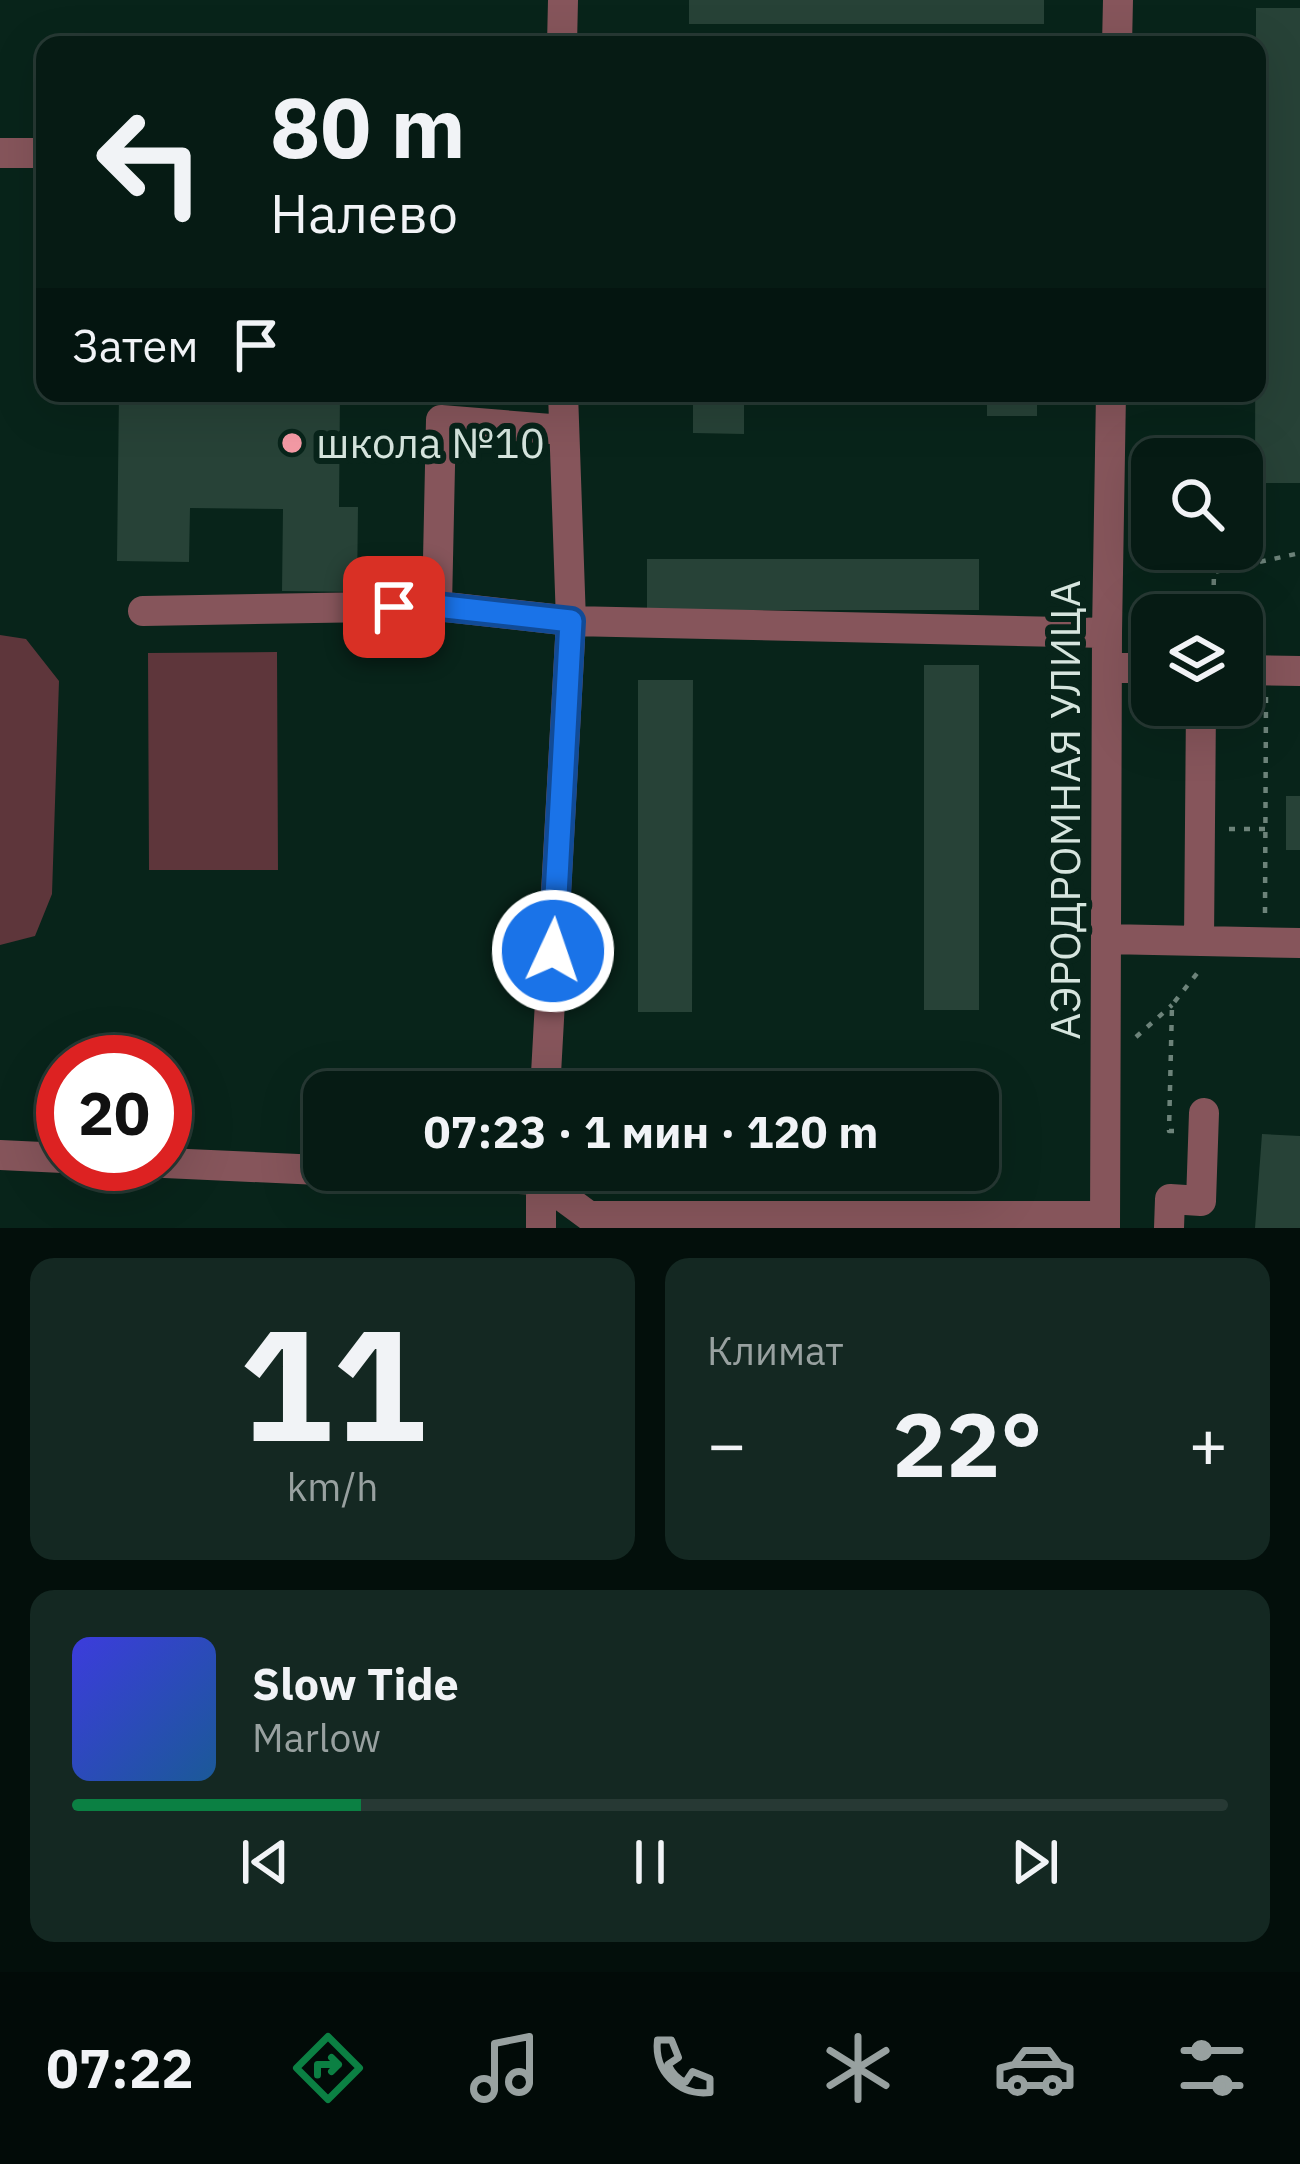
<!DOCTYPE html>
<html lang="ru">
<meta charset="utf-8">
<style>
body{margin:0;font-family:"IBM Plex Sans",sans-serif;background:#142822;color:#f1f3f6;height:100vh;display:flex;flex-direction:column;font-size:45px;white-space:nowrap}
*{box-sizing:border-box;margin:0}
p{font-size:39px;color:#98a1a0}
.icon{flex:none;width:66px;height:66px;fill:none;stroke:currentColor;stroke-width:2;stroke-linecap:round;stroke-linejoin:round}
.map{position:relative;height:1228px;overflow:hidden}
.side{display:flex;flex-direction:column;gap:30px;padding:30px;background:#030f0b;flex:1}
.side>*{flex:none}
.top-card{position:absolute;left:36px;top:36px;width:1230px;height:366px;border-radius:24px;box-shadow:0 12px 48px #0002,0 0 0 3px #273934;background:#061b14;color:#f1f3f6;overflow:hidden}
.fabs{position:absolute;left:1131px;top:438px;display:grid;gap:24px}
.fabs a{display:grid;place-items:center;width:132px;height:132px;border-radius:24px;background:#061b14;box-shadow:0 12px 48px #0002,0 0 0 3px #273934;font-size:60px}
.speed{position:absolute;left:36px;top:1035px;display:flex;gap:24px;font-size:60px;font-weight:700;text-align:center}
.speed>*{display:grid;place-content:center;width:156px;height:156px;border-radius:50%;background:#061b14;box-shadow:0 12px 48px #0002,0 0 0 3px #273934;line-height:1}
.speed .limit{border:18px solid #d22;background:#fff;color:#111}
.pin{position:absolute;display:grid;place-items:center;width:102px;height:102px;color:#fff;margin:-51px;border-radius:24px;box-shadow:0 6px 18px #0006}
.me{position:absolute;width:132px;margin:-66px;rotate:3deg;stroke-linejoin:round;filter:drop-shadow(0 0 9px #0008)}
.turn{display:flex;align-items:center;gap:42px;height:252px;padding:0 36px;font-size:54px}
.turn .icon{width:156px;height:156px;stroke-width:2.5}
.turn b{display:block;font-size:84px;line-height:102px}
.then{display:flex;align-items:center;height:114px;padding:0 36px;background:#0003;gap:24px;font-size:45px}
.big{font-size:90px;font-weight:700;line-height:1.1}
.side .card{flex:1;display:flex;flex-direction:column;justify-content:center;gap:18px;min-width:0;padding:0 42px;border-radius:24px;background:#142822}
.side .dial{align-items:center;gap:0}
.dial b{font-size:156px;line-height:1}
.song{display:flex;align-items:center;gap:36px}
.cover{width:144px;height:144px;border-radius:18px;background:linear-gradient(135deg,hsl(240 70% 55%),hsl(210 70% 35%))}
.played{height:12px;border-radius:6px;background:linear-gradient(90deg,#0b8043 25%,#273934 25%)}
.keys{display:flex;justify-content:space-around;direction:ltr}
.heat{display:flex;justify-content:space-between;align-items:center;font-size:66px;direction:ltr}
.side .tiles{flex:1;display:grid;gap:30px;grid-template-columns:1fr 1fr}
.card:last-child{grid-column:span 2}
.trip{position:absolute;left:303px;top:1071px;width:696px;height:120px;border-radius:24px;background:#061b14;box-shadow:0 12px 48px #0002,0 0 0 3px #273934;font-weight:700;line-height:120px;text-align:center}
.tabs{display:flex;height:192px;justify-content:space-around;align-items:center;background:#020b08;color:#98a1a0}
.tabs .icon{width:84px;height:84px}
.tabs .on{color:#0b8043}
.tabs b{font-size:54px;color:#f1f3f6}
.map>svg:first-child{display:block}
.green{fill:#5e363b}
.building{fill:#274237}
.lines{fill:none;stroke-linecap:round;stroke-linejoin:round}
.path{stroke:#6d837a;stroke-width:4.5;stroke-dasharray:6 9;stroke-linecap:butt}
.minor{stroke:#86555b;stroke-width:30}
.route-casing{stroke:#114b97;stroke-width:30}
.route{stroke:#1a73e8;stroke-width:21}
.poi-dot{fill:#f49aa5;stroke:#08241a;stroke-width:4.5}
.labels{text-anchor:middle;stroke-width:12;stroke-linejoin:round;paint-order:stroke}
.poi-label{font-size:42px;fill:#d6e5de;stroke:#08241a;text-anchor:start}
.street-label{font-size:42px;fill:#d6e5de;stroke:#08241a}
</style>
<div class="map">
<svg width="1300" height="1228" viewBox="0 0 1300 1228">
<rect width="100%" height="100%" fill="#08241a"/>
<path class="green" d="M0 635 26 639 59 681 52 894 35 936 0 945Z
M277 652 278 870H149L148 653Z"/>
<path class="building" d="M689 0H1044V24H689Z
M1256 8H1300V483H1255Z
M119 393H340L339 507H358L357 592 282 591 283 509 190 508 189 562 117 561Z
M693 393H744V434L693 433Z
M987 393H1037V416H987Z
M647 559H979V610H647Z
M924 665H979V1010H924Z
M638 680H693L692 1012H638Z
M1286 796H1300V850H1286Z
M978 1132H993V1183L649 1182V1170H978Z
M1262 1134 1300 1136V1228H1255Z"/>
<g class="lines">
<path class="path" d="M1213 615 1214 572 1300 553
M1229 829H1265
M1265 913 1266 696
M1136 1037 1172 1005
M1174 1131H1169L1172 1005 1199 971"/>
<path class="minor" d="M562 45 563 0
M1117 45 1118 0
M0 153H45
M437 606 441 420 563 430
M143 611 437 606 571 621 1107 633
M1107 668H1152
M1242 670 1300 671
M1106 939 1300 943
M1199 941 1201 705
M545 1092 571 621 563 393
M0 1155 63 1158
M165 1163 540 1180 589 1216H1105
M541 1228V1170
M1105 1228 1107 633 1111 393
M1169 1228 1170 1199 1201 1201 1204 1113"/>
</g>
<g class="lines">
<defs>
<path id="route" d="M394 607 436 606 571 621 553 951"/>
</defs>
<use href="#route" class="route-casing"/>
<use href="#route" class="route"/>
</g>
<circle class="poi-dot" cx="292" cy="443" r="12"/>
<g class="labels">
<g class="poi-label">
<text x="316" y="458">школа №10</text>
</g>
<g class="street-label">
<text transform="translate(1065 810) rotate(-90)" y="15">АЭРОДРОМНАЯ УЛИЦА</text>
</g>
</g>
</svg>
<div class="fabs">
<a><svg class="icon" aria-label="search" viewBox="0 0 24 24"><circle cx="10" cy="10" r="6"/><path d="M15 15l6 6"/></svg></a>
<a><svg class="icon" aria-label="layers" viewBox="0 0 24 24"><path d="M12 4l9 5-9 5-9-5zM3 14l9 5 9-5"/></svg></a>
</div>
<div class="speed"><div class="limit">20</div></div>
<div class="pin" style="left:394px;top:607px;background:#d93025"><svg class="icon" aria-label="arrive" viewBox="0 0 24 24"><path d="M6 21V4h12l-3 4 3 4H6"/></svg></div>
<svg class="me" style="left:553px;top:951px" viewBox="-20 -20 40 40"><circle r="17" fill="#1a73e8" stroke="#fff" stroke-width="3"/><path d="M0-11L8 9 0 5-8 9z" fill="#fff"/></svg>
<div class="trip">07:23 · 1 мин · 120 m</div>
<div class="top-card">
<div class="turn"><svg class="icon" aria-label="left" viewBox="0 0 24 24"><path d="M17 20v-9H6M10 6l-5 5 5 5"/></svg><div><b>80 m</b>Налево</div></div>
<div class="then">Затем<svg class="icon" aria-label="arrive" viewBox="0 0 24 24"><path d="M6 21V4h12l-3 4 3 4H6"/></svg></div>
</div>
</div>
<section class="side">
<div class="tiles">
<div class="card dial"><b>11</b><p>km/h</p></div>
<div class="card"><p>Климат</p>
<div class="heat"><a>−</a><b class="big">22°</b><a>+</a></div>
</div>
<div class="card">
<div class="song"><i class="cover"></i><div><b>Slow Tide</b><p>Marlow</p></div></div>
<div class="played"></div>
<div class="keys"><svg class="icon" aria-label="previous" viewBox="0 0 24 24"><path d="M18 5L8 12l10 7zM5 5v14"/></svg><svg class="icon" aria-label="pause" viewBox="0 0 24 24"><path d="M8 5v14M16 5v14"/></svg><svg class="icon" aria-label="next" viewBox="0 0 24 24"><path d="M6 5l10 7-10 7zM19 5v14"/></svg></div>
</div>
</div>
</section>
<nav class="tabs">
<b>07:22</b>
<svg class="icon on" aria-label="directions" viewBox="0 0 24 24"><path d="M12 3l9 9-9 9-9-9zM9 14v-3h6M13 9l2 2-2 2"/></svg>
<svg class="icon" aria-label="music" viewBox="0 0 24 24"><path d="M9 18V5l10-2v13"/><circle cx="6" cy="18" r="3"/><circle cx="16" cy="16" r="3"/></svg>
<svg class="icon" aria-label="phone" viewBox="0 0 24 24"><path d="M5 4h4l2 5-3 2q2 4 5 5l2-3 5 2v4C11 20 4 13 5 4z"/></svg>
<svg class="icon" aria-label="climate" viewBox="0 0 24 24"><path d="M12 3v18M4 7l16 10M4 17L20 7"/></svg>
<svg class="icon" aria-label="car" viewBox="0 0 24 24"><path d="M5 17H2v-5l4-1 3-4h7l3 4 3 1v5h-3M9 17h6M6 11h13"/><circle cx="7" cy="17" r="2"/><circle cx="17" cy="17" r="2"/></svg>
<svg class="icon" aria-label="filters" viewBox="0 0 24 24"><path d="M4 7h16M4 17h16"/><circle cx="9" cy="7" r="2"/><circle cx="15" cy="17" r="2"/></svg>
</nav>
